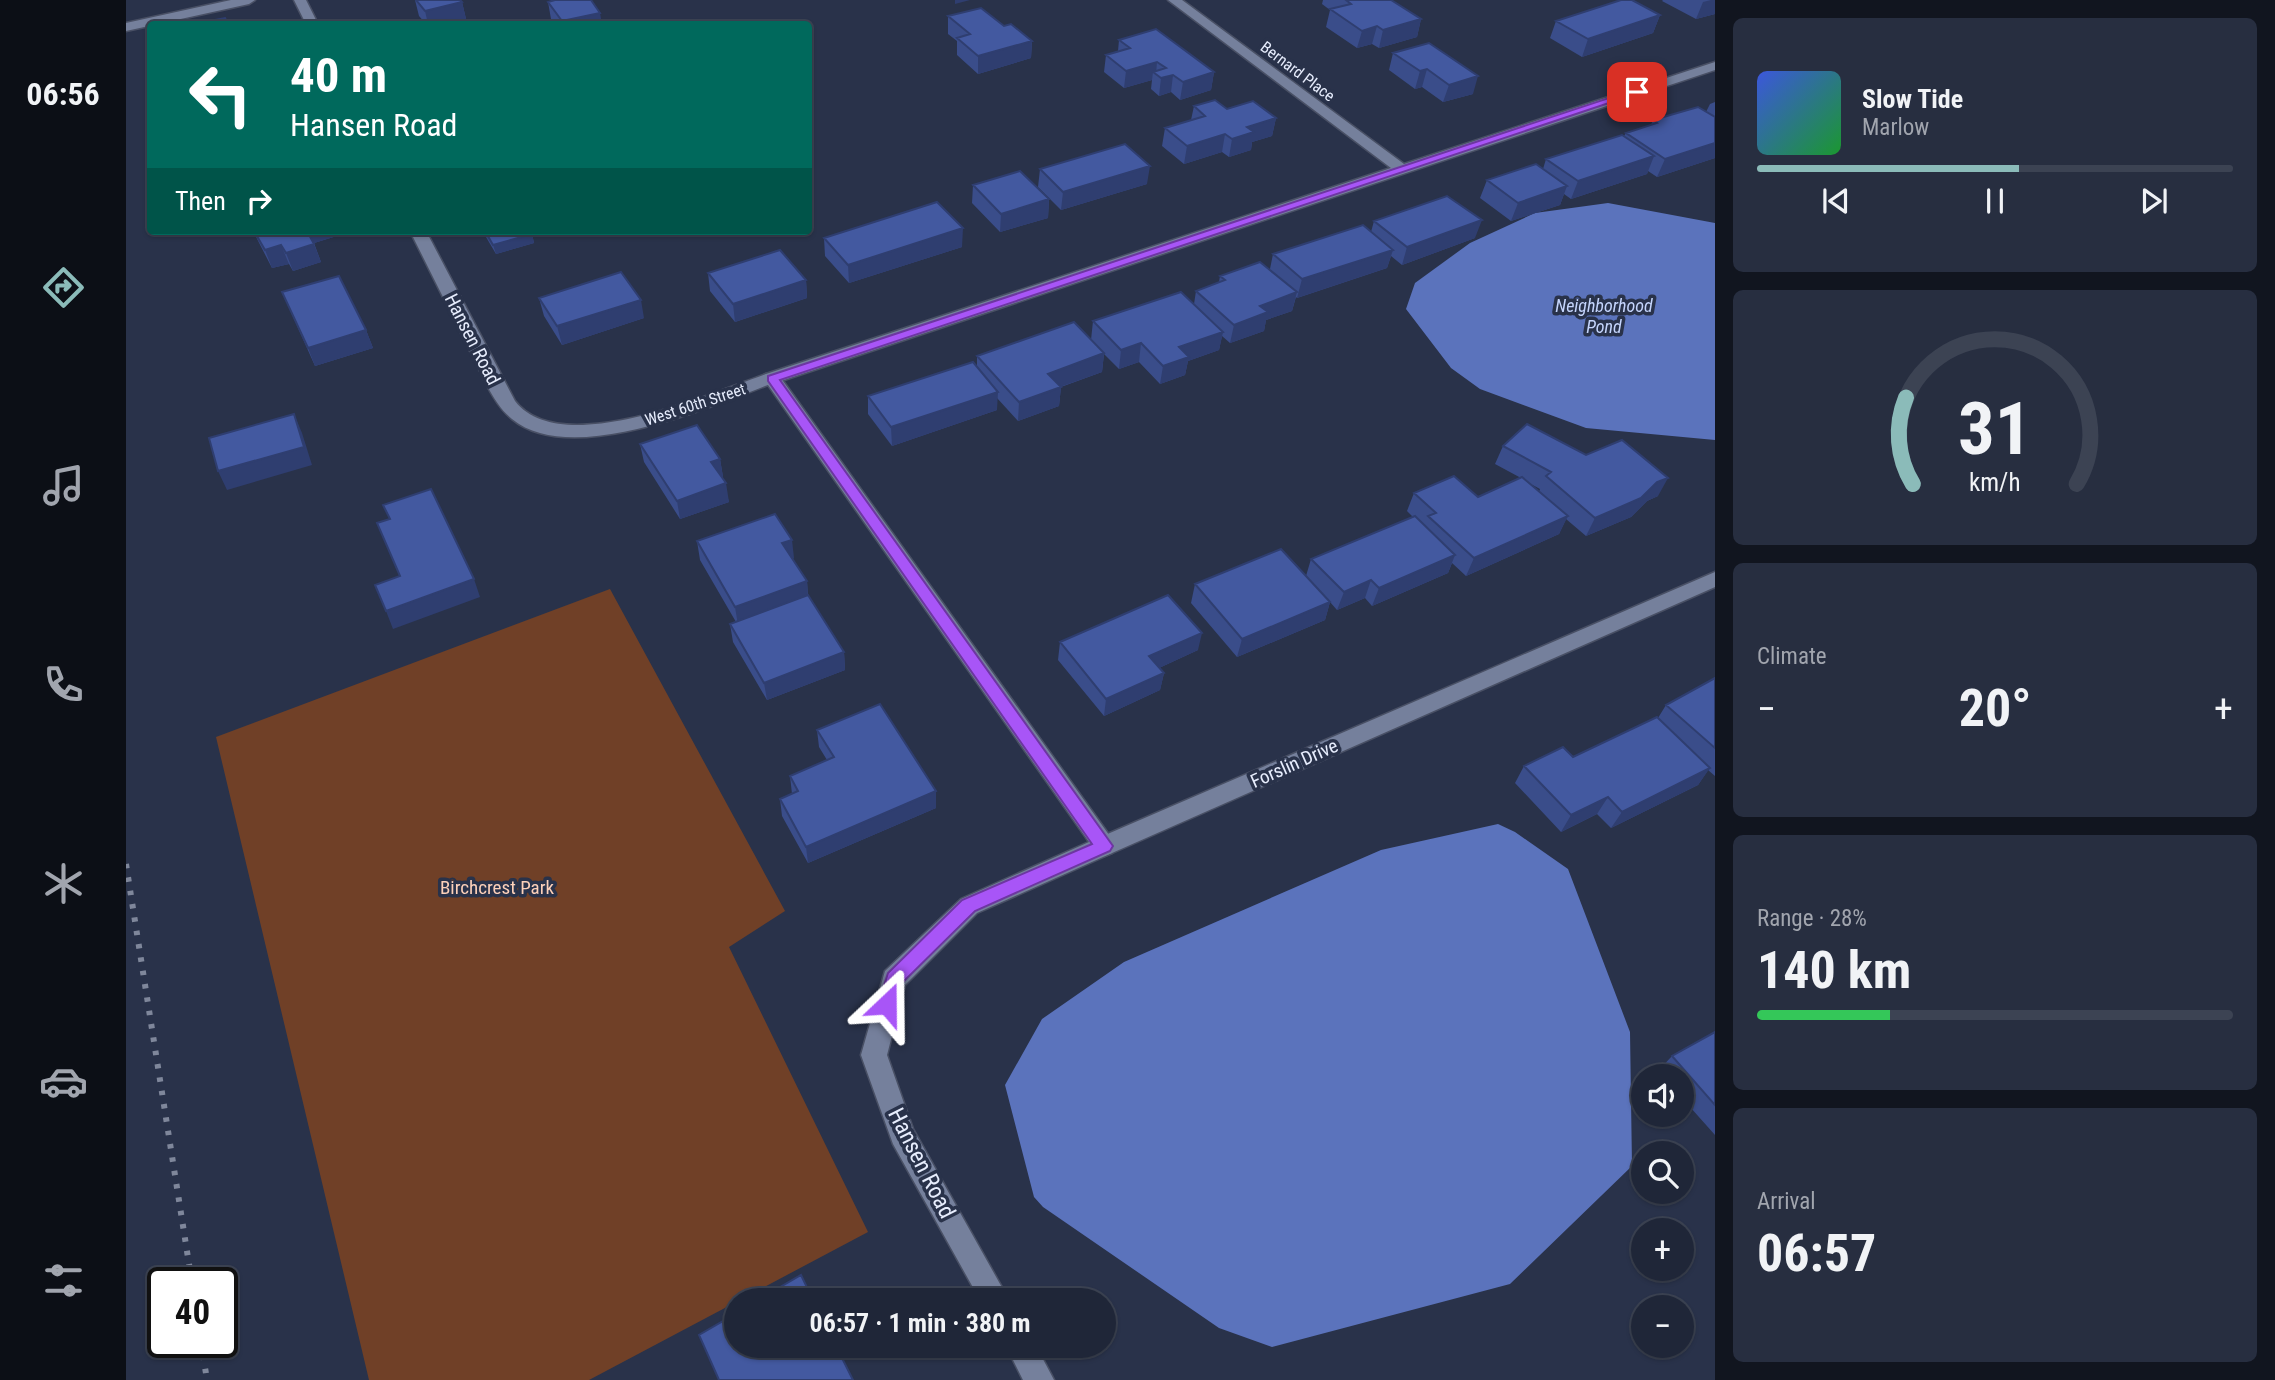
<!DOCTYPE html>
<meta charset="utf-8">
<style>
body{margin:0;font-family:"Roboto Condensed",sans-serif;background:#272e40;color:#f1f3f6;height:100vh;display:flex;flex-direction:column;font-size:26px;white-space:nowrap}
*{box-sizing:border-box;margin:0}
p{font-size:23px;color:#a1a5ae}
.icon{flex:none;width:38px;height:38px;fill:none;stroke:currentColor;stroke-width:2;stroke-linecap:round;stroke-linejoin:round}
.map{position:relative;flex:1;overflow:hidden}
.panel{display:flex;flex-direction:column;gap:18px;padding:18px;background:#11151f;width:560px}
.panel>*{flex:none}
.top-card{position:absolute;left:21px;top:21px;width:665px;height:214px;border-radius:7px;box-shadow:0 2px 5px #0004,0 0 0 2px #3c4353;background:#00695c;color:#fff;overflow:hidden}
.fabs{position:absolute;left:1505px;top:1064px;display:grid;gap:14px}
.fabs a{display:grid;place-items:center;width:63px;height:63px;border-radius:50%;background:#1f2638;box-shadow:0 2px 5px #0004,0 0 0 2px #3c4353;font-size:35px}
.speed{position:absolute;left:21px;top:1267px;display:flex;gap:14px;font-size:35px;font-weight:700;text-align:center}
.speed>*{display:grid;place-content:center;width:91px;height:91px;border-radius:50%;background:#1f2638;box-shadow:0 2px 5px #0004,0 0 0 2px #3c4353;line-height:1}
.speed .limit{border:4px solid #111;border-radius:10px;background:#fff;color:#111}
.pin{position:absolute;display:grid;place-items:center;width:60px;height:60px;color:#fff;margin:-30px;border-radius:14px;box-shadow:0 4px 10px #0006}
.me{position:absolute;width:77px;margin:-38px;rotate:23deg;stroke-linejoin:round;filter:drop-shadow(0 0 5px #0008)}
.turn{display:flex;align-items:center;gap:24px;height:147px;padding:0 28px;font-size:32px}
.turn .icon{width:91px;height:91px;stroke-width:2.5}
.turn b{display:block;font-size:49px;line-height:60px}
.then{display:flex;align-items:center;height:66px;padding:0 28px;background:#0003;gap:14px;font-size:26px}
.big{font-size:52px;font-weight:700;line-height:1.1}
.panel .tile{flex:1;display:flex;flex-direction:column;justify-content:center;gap:10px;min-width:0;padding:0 24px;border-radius:10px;background:#272e40}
.panel .dial{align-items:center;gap:0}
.dial svg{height:182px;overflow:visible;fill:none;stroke:#3c4353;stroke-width:7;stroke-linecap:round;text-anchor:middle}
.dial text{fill:#f1f3f6;stroke:none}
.song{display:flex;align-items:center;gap:21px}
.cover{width:84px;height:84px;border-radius:10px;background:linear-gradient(135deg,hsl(230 70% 55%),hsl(130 70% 35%))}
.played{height:7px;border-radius:4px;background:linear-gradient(90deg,#8bbbb9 55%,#3c4353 55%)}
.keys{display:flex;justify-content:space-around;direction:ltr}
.heat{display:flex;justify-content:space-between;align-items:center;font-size:38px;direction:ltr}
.charge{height:10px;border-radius:5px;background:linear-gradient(90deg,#34c759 28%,#3c4353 0)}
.trip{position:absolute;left:598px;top:1288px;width:392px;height:70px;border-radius:35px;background:#1f2638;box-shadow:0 2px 5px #0004,0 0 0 2px #3c4353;font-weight:700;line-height:70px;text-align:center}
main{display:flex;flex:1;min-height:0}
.tabs{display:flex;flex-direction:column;width:126px;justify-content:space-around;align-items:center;background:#0c0f16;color:#a1a5ae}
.tabs .icon{width:49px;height:49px}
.tabs .on{color:#8bbbb9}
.tabs b{font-size:32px;color:#f1f3f6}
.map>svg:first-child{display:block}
.green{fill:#704027}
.water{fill:#5b73bc}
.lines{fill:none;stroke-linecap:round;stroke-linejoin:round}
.street-casing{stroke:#495065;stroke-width:3}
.secondary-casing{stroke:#495065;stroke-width:3}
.street{fill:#75809c;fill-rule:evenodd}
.secondary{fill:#75809c;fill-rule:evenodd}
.rail{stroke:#7f879b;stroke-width:6;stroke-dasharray:4.5 9;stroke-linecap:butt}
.wall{fill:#3a4d8a;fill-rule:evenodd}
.shaded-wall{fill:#2f3e70}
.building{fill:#4359a0;stroke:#2f3e70;stroke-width:2}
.route{fill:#a855f7;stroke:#6d37a1;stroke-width:2}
.labels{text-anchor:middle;stroke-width:7;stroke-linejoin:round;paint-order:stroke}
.far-street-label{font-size:16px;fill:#e7edfd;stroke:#29324a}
.far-water-label{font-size:18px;font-style:italic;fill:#c5d5fd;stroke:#29324a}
.street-label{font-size:19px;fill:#e7edfd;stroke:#29324a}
.park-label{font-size:19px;fill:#fdd1ba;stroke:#29324a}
.near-street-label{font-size:23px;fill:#e7edfd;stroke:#29324a}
</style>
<main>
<nav class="tabs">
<b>06:56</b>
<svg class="icon on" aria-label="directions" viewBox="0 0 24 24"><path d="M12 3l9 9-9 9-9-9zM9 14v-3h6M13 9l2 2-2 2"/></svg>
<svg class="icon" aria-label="music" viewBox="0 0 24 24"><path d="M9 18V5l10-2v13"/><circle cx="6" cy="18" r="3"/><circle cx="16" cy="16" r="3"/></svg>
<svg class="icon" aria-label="phone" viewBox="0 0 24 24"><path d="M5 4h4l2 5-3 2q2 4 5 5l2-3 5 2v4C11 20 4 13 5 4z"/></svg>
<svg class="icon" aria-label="climate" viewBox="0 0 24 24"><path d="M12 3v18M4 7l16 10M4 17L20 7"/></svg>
<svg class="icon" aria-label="car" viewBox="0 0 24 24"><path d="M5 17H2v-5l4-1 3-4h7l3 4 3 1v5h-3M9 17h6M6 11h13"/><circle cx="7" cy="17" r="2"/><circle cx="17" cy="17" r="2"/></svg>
<svg class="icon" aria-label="filters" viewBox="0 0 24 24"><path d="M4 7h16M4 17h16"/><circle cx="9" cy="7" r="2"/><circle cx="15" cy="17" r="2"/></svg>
</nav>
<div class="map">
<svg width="1589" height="1380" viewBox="0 0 1589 1380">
<rect width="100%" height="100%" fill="#29324a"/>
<path class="green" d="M484 589 659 911 603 947 742 1232 463 1380H243L90 737Z"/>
<path class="water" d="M1482 203 1589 223V440L1460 428 1354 389 1325 368 1280 309 1289 283 1344 243 1409 213Z
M1372 824 1389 832 1442 869 1504 1032 1506 1166 1384 1284 1146 1347 1093 1328 917 1207 908 1197 879 1085 916 1019 998 962 1255 850Z"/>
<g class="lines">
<defs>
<path id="street" d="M1042 0H1056L1278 164 1589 62V70L652 382H640L637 378 640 374 1265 168Z
M1589 572V587L986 853 978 856 970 853 967 846 970 839Z"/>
<path id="secondary" d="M105 0H129L123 4 0 31V23Z
M168 0H180L192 24H180Z
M284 231H300L389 401C434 460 584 394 640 374H652L986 839 989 846 986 853 851 913 779 985 761 1055 787 1129 883 1300H854L767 1144 735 1055 759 971 835 899 963 842 642 385C581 408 444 467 386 419 366 403 356 373 344 351 324 311 304 271 284 231Z
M880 1346H910L928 1380H897Z"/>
</defs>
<use href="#street" class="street-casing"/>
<use href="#secondary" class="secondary-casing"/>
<use href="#street" class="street"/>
<use href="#secondary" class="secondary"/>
<path class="rail" d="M0 864 66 1283
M75 1342 81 1380"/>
</g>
<path class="wall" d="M289 0 336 2 340 19 320 24H300L293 16Z
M1197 0H1265L1295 19 1291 37 1253 48 1246 44 1231 48 1200 27 1204 10 1196 4Z
M1537 0H1589V14L1570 19 1536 1Z
M422 2 476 24H429L425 19Z
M1534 15 1527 33 1456 57 1424 38 1430 21Z
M822 16 878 26 906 41 905 58 852 74 831 55V41L822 34Z
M993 40 1088 72 1085 90 1054 100 1045 92 1033 96 1025 89 1026 80 998 88 978 72 980 55 992 51Z
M1303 43 1347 94 1317 102 1296 87 1289 89 1263 70 1267 53Z
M1589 102V158L1531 177 1522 171 1521 174 1445 199 1438 194 1434 205 1385 221 1354 198 1361 180 1417 169 1420 159 1498 136 1500 133 1525 125 1527 120 1580 112 1584 104Z
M1068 106 1101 109 1150 118 1146 136 1126 142 1125 150 1103 157 1096 152 1058 164 1036 146 1039 128 1065 120Z
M914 169 1021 184 935 210 912 187Z
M847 185 923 199 922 218 874 232 846 203Z
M1248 221 1349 238 1276 265 1265 256 1261 268 1171 298 1170 297 1166 311 1140 320 1138 331 1104 343 1096 336 1093 350 1062 361 1059 375 1034 384 1013 362 993 369 978 354 976 372 935 387 933 406 892 421 871 398V410L766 446 742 414V396L851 367V356L965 340 967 321 1068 304 1070 291 1093 282 1094 276 1144 269 1147 254 1245 232Z
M127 231H212L214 235 188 243 195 262 167 271 163 264 146 268Z
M358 231 406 234 408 243 370 254 360 237Z
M698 238 836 247 723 283 699 256Z
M582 273 680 280 681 298 609 322 584 291Z
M156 292 240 330 247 348 189 366Z
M413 298 518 318 436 345 418 316Z
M514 444 594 459 597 477 596 478 603 502 554 519 518 462Z
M1377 446 1532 496 1521 501 1505 517 1460 536 1440 519 1433 534 1340 576 1326 563 1322 573 1246 606 1239 598 1211 610 1204 602 1199 620 1111 657 1065 603 1069 584 1180 576 1185 559 1287 517 1281 511 1288 493 1352 497 1395 478 1369 464ZM1401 482 1414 489 1413 492Z
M571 541 668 558 666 559 681 581 682 596 718 652 719 670 641 700 607 642 604 624 610 622 574 560Z
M934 642 1072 650 1033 668 1038 673 1034 690 978 716 932 660Z
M1589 678V776L1582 770 1572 785 1485 828 1471 814 1435 832 1389 783 1398 766 1447 757 1532 718 1540 705Z
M691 730 810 791V808L682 863 656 816 654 799 666 794 664 776 701 760 693 747Z
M1589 1032V1135L1556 1098V1076H1537L1532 1071 1546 1056Z"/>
<path class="shaded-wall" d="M829 0H844L829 4Z
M1585 0H1589V14L1570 19 1577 2Z
M336 2 340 19 320 24H302L299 11Z
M474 13 476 24H436V21Z
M1534 15 1527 33 1456 57 1462 39Z
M1295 19 1291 37 1253 48 1257 30Z
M1251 26 1246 44 1231 48 1236 31Z
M906 41 905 58 852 74V56Z
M1031 62 1030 74 1027 72 1026 80 998 88 1000 71Z
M1301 69 1296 87 1289 89 1294 71Z
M1088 72 1085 90 1054 100 1057 82Z
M1047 75 1045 92 1033 96 1035 78Z
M1352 76 1347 94 1317 102 1323 85Z
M1150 118 1146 136 1126 142 1125 150 1103 157 1106 139 1121 127Z
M1099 134 1096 152 1058 164 1061 146Z
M1589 143V158L1531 177 1539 159Z
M1528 156 1521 174 1445 199 1452 181Z
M1024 166 1021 184 935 210 937 192Z
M1441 186 1434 205 1385 221 1392 203Z
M923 199 922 218 874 232 875 214Z
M1356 220 1349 238 1276 265 1281 247Z
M837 228 836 247 723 283 722 265Z
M180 231H212L214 235 185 244Z
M417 231H442L419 237Z
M406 234 408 243 370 254 367 245Z
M188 244 195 262 167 271 160 253Z
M155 245 163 264 146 268 139 250Z
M1267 250 1261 268 1171 298 1176 279Z
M680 280 681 298 609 322 607 304Z
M1171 292 1166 311 1140 320 1138 331 1104 343 1108 325 1134 306Z
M515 300 518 318 436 345 431 326Z
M240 330 247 348 189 366 182 348Z
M1097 332 1093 350 1062 361 1059 375 1034 384 1037 366 1053 347Z
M1015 343 1013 362 993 369 995 350Z
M978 353 976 372 920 392 922 374Z
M935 387 933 406 892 421 893 402Z
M872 392 871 410 766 446 765 427Z
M168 414 176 433 186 465 101 490 92 471Z
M594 459 597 477 588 481 585 462Z
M1542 478 1532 496 1521 501 1505 517 1460 536 1469 518 1531 482Z
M600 483 603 502 554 519 551 501Z
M1442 516 1433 534 1340 576 1348 558Z
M666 540 668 558 658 562 656 543Z
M1329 555 1322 573 1246 606 1253 588Z
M348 579 354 597 267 629 260 611Z
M1245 580 1239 598 1211 610 1218 592Z
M681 581 682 599 612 625 609 607Z
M1204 602 1199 620 1111 657 1116 639Z
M1076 633 1072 650 1020 674 1023 656Z
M718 652 719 670 641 700 638 683Z
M1038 673 1034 690 978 716 980 699Z
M1584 768 1572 785 1485 828 1496 812Z
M810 791V808L682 863 680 847Z
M1482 797 1471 814 1435 832 1445 815Z"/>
<path class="building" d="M290 0H334L336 2 299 11Z
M429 0H465L474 13 436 21 422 2Z
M1220 0H1265L1295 19 1257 30 1251 26 1236 31 1204 9 1225 4Z
M1495 0H1506L1534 15 1462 39 1430 21Z
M855 8 878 26 885 24 906 41 852 56 831 38 844 34 822 16Z
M99 18 102 24H67Z
M1030 29 1088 72 1057 82 1047 75 1035 78 1027 72 1040 68 1031 62 1000 71 980 55 1004 48 993 40Z
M1303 43 1352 76 1323 85 1301 69 1294 71 1267 53Z
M1089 100 1101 109 1127 101 1150 118 1121 127 1128 132 1106 139 1099 134 1061 146 1039 128 1079 116 1068 106Z
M1572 107 1589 117V143L1539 159 1500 133 1531 123 1527 120Z
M1496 135 1528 156 1452 181 1420 159Z
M999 144 1024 166 937 192 914 169Z
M1410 164 1441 186 1392 203 1361 180Z
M894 171 923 199 875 214 847 185Z
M1321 196 1356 220 1281 247 1248 221Z
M811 202 837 228 722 265 698 238Z
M1237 225 1267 250 1176 279 1147 254Z
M128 231H181L188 244 160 253 155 245 139 250Z
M359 231H404L406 234 367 245Z
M654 250 680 280 607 304 582 273Z
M1134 262 1171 292 1134 306 1142 312 1108 325 1070 291 1099 280 1094 276Z
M495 272 515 300 431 326 413 298Z
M213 276 240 330 182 348 156 292Z
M1055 292 1097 332 1053 347 1063 357 1037 366 1015 343 995 350 967 321Z
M948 322 978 353 922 374 935 387 893 402 851 356Z
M847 362 872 392 765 427 742 396Z
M168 414 178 447 92 471 83 438Z
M1401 424 1460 455 1496 440 1542 478 1531 482 1515 498 1469 518 1420 476 1425 472 1377 446Z
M571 425 594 459 585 462 600 483 551 501 514 444Z
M1328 476 1352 497 1396 477 1442 516 1348 558 1302 516 1310 513 1288 493Z
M305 489 348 579 260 611 249 585 274 576 251 523 264 519 257 505Z
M649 514 666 540 656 543 681 581 609 607 571 541Z
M1289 516 1329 555 1253 588 1245 580 1218 592 1185 559Z
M1155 549 1204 602 1116 639 1069 584Z
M682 595 718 652 638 683 604 624Z
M1042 595 1076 633 1023 656 1038 673 980 699 934 642Z
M1589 678V748L1540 705Z
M754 704 810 791 680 847 654 799 672 791 664 776 708 757 691 730Z
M1531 717 1584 768 1496 812 1482 797 1445 815 1398 766 1437 747 1447 757Z
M1589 1032V1105L1546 1056Z
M675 1275 687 1300H632Z
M611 1313V1346H710L727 1380H593L573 1335Z"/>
<path class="route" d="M1507 90 1516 92 654 380 987 846 984 851 849 911 776 983 768 1010 761 1013 755 1010 752 1004 762 973 836 900 966 844 642 381V376Z"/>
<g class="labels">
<g class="far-street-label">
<text transform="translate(1172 71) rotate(37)" y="6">Bernard Place</text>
<text transform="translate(569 404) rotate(-18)" y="6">West 60th Street</text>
</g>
<g class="far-water-label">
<text x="1478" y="312">Neighborhood<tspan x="1478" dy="21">Pond</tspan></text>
</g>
<g class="street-label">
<text transform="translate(347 339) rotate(63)" y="7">Hansen Road</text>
<text transform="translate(1168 763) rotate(-24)" y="7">Forslin Drive</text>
</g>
<g class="park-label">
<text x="371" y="894">Birchcrest Park</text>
</g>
<g class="near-street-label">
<text transform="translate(796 1163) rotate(63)" y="8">Hansen Road</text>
</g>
</g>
</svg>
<div class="fabs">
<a><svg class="icon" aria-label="sound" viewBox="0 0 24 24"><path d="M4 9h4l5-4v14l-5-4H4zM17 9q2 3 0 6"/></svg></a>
<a><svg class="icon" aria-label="search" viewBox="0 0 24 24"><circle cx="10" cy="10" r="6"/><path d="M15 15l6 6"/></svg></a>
<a>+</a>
<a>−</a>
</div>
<div class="speed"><div class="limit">40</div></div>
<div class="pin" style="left:1511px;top:92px;background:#d93025"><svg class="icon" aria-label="arrive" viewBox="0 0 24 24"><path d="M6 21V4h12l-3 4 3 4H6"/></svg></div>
<svg class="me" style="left:761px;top:1004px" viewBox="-20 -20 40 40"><path d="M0-17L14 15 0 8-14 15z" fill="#a855f7" stroke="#fff" stroke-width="4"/></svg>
<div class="trip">06:57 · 1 min · 380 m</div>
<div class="top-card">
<div class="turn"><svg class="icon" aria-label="left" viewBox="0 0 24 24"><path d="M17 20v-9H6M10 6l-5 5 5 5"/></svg><div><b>40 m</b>Hansen Road</div></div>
<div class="then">Then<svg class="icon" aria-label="right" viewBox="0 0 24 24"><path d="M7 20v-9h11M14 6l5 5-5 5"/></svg></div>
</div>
</div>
<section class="panel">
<div class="tile">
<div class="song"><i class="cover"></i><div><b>Slow Tide</b><p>Marlow</p></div></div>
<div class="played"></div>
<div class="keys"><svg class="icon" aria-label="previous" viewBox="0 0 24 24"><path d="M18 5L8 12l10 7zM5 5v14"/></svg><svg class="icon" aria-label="pause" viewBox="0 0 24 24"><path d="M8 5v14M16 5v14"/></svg><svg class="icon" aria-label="next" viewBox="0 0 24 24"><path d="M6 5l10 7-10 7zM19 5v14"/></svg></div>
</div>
<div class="tile dial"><svg viewBox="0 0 100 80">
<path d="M14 69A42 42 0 1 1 86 69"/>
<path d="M14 69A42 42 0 0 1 11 31" stroke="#8bbbb9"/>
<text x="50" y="56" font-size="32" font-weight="700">31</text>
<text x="50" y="72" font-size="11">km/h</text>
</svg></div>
<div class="tile"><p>Climate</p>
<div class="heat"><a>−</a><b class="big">20°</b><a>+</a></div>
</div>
<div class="tile"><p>Range · 28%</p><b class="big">140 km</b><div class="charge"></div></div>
<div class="tile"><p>Arrival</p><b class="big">06:57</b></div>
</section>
</main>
